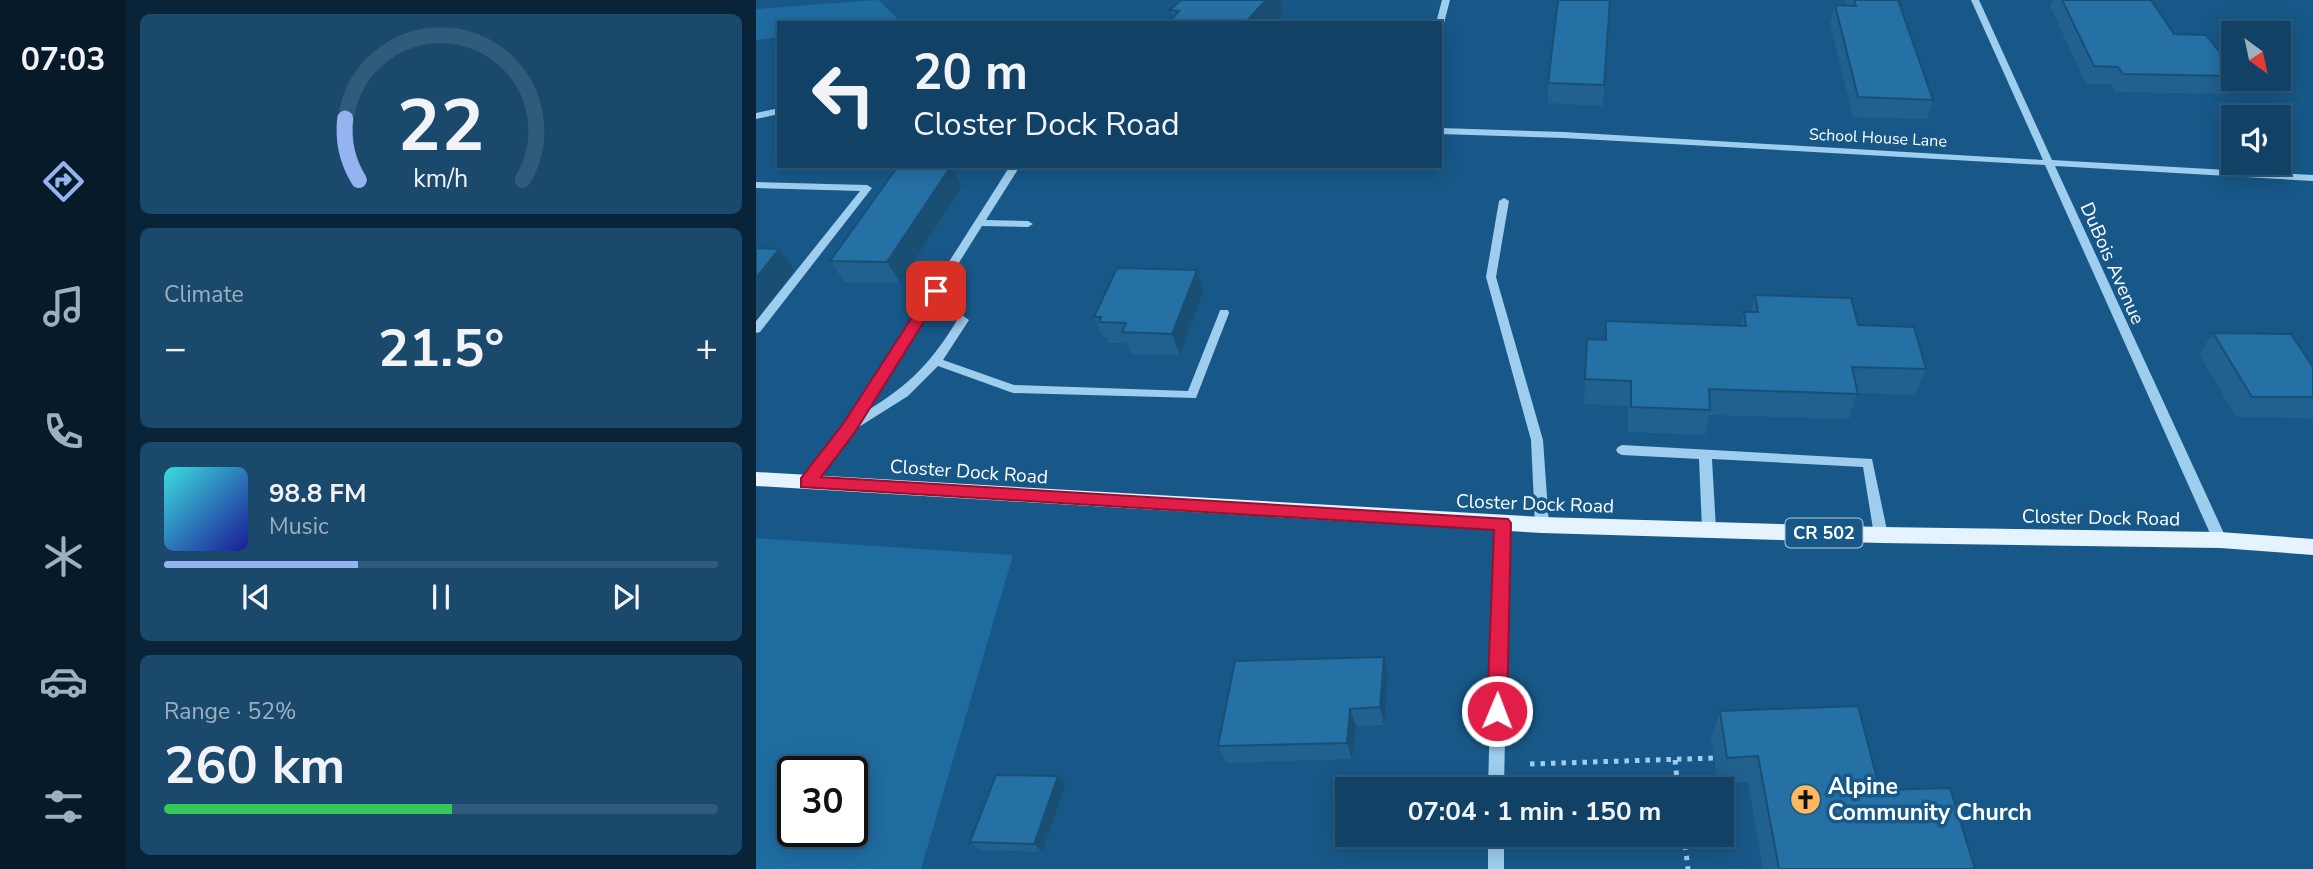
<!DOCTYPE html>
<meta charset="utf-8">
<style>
body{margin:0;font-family:"Nunito Sans",sans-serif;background:#1a496c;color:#f1f3f6;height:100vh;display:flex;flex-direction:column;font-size:26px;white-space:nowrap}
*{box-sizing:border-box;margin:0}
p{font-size:23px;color:#9cb0bf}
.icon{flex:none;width:38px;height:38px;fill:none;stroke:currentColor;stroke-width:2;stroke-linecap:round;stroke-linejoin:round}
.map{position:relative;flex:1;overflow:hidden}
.side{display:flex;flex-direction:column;gap:14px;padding:14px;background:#092438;width:630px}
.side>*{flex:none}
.guide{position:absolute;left:21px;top:21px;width:665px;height:147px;border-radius:0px;box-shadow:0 4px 18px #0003,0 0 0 2px #305b7a;background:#114266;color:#f1f3f6;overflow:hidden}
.needle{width:46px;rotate:147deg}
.controls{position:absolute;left:1465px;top:21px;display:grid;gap:14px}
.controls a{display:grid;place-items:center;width:70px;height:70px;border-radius:0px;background:#114266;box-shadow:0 4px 18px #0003,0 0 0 2px #305b7a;font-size:35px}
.speed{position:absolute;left:21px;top:756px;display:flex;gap:14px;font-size:35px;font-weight:700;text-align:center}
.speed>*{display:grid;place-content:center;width:91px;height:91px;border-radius:50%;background:#114266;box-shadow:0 4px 18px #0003,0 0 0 2px #305b7a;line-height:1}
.speed .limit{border:4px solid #111;border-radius:10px;background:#fff;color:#111}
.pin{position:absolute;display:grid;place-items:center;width:60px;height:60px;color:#fff;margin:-30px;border-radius:14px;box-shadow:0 4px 10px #0006}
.me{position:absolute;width:77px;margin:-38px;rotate:1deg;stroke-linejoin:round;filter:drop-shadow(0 0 5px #0008)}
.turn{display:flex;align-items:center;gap:24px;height:147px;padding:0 21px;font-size:32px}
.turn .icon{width:91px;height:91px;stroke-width:2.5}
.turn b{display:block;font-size:49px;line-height:60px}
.big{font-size:52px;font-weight:700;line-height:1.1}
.side .tile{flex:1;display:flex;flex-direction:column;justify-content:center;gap:10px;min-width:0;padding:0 24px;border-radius:10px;background:#1a496c}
.side .dial{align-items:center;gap:0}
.dial svg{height:182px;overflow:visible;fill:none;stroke:#305b7a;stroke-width:7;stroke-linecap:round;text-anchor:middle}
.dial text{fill:#f1f3f6;stroke:none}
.song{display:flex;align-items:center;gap:21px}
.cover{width:84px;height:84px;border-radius:10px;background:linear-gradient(135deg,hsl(180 70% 55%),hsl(240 70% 35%))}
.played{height:7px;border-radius:4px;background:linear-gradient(90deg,#95b2f1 35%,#305b7a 35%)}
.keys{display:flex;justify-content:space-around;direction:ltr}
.heat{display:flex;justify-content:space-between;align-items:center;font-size:38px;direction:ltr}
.charge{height:10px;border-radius:5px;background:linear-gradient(90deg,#34c759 52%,#305b7a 0)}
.trip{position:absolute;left:579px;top:777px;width:399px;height:70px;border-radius:0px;background:#114266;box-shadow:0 4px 18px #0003,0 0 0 2px #305b7a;font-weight:700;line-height:70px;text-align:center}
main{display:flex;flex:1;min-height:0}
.dock{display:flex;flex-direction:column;width:126px;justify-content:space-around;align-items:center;background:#071a29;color:#9cb0bf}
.dock .icon{width:49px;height:49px}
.dock .active{color:#95b2f1}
.dock b{font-size:32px;color:#f1f3f6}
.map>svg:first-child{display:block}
.green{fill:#1f6ca1;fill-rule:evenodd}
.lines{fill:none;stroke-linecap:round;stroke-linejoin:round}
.path{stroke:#9ecdee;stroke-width:5;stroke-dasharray:4.5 6;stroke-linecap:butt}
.minor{fill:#9ecdee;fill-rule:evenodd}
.major{fill:#e5f3ff;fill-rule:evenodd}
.wall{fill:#20618f}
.shaded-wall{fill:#1a4f74}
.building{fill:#2571a6;stroke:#1a4f74;stroke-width:2}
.route{fill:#e11d48;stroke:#92132f;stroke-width:2}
.labels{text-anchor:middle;stroke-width:7;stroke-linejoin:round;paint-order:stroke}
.far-street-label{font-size:16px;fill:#fff;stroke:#175888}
.shield{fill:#175888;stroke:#b9cddb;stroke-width:2}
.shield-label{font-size:18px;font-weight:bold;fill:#fff}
.street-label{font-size:19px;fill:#fff;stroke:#175888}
.near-poi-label{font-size:23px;font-weight:bold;fill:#fff;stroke:#175888;text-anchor:start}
</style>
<main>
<nav class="dock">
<b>07:03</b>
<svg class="icon active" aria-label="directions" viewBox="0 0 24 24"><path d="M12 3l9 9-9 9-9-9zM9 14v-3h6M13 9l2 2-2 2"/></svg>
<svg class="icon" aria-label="music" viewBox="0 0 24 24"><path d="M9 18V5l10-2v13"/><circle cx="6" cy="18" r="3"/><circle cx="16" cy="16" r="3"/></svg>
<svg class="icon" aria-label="phone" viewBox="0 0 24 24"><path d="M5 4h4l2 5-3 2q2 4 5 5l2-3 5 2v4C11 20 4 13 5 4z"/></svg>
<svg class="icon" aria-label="climate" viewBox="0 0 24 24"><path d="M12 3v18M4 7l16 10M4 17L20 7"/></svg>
<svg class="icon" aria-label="car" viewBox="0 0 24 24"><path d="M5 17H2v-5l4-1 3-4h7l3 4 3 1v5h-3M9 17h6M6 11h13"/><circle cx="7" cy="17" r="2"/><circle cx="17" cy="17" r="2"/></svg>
<svg class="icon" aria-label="filters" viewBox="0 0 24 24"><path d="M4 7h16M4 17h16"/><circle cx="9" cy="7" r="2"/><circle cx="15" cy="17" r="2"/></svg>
</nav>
<section class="side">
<div class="tile dial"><svg viewBox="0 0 100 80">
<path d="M14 69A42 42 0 1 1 86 69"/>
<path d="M14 69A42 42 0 0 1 8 42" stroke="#95b2f1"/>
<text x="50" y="56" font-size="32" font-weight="700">22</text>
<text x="50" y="72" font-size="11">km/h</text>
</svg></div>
<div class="tile"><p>Climate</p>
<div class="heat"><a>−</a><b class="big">21.5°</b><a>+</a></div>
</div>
<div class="tile">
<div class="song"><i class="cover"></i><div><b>98.8 FM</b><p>Music</p></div></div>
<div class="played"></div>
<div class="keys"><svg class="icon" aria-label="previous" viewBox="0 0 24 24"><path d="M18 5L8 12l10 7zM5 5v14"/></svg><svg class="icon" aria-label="pause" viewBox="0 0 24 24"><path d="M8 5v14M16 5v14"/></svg><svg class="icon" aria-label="next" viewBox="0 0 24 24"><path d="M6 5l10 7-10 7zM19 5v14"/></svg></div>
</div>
<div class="tile"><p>Range · 52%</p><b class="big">260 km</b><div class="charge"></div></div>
</section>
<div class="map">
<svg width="1557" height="869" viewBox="0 0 1557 869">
<rect width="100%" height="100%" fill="#175888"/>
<path class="green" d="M122 0 142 19 117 23H23V37L0 40V9Z
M0 538 257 555 165 869H0ZM37 772H96V831H37Z"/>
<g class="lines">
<path class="path" d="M919 760 922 789
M774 764 959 758
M928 835 932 869"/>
<path class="minor" d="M686 0H694L688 23 684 25V23H680Z
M1215 0H1223L1296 160 1557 175V181L1299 166 1471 540 1469 544 1464 545 1459 544 1457 540 1289 165 808 138 684 134V128L808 132 1287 160Z
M23 108V114L0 119V113Z
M254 166H264L230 220 272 221 277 224 272 227 226 226 109 412C154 385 176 362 203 317L207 316 213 320 187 360 258 385 432 391 463 313 464 310H472L473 313 440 398 257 393 182 366 152 396 98 430 56 486H46L45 482 46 478 89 425Z
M0 182 111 185 116 188 4 332 0 333V321L104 191 0 188Z
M748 198 753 201 740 277 787 440 793 525 791 529 786 530 781 529 779 525 775 440 730 277 743 201Z
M866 445 1116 459 1132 535 1130 539 1125 540 1120 539 1118 535 1107 467 956 459 960 529 958 533 953 534 948 533 946 529 943 459 866 455 862 453 860 450 862 447Z
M746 518 751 519 753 523 748 789H732L739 523 741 519Z
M732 835H748V869H732Z"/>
<path class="major" d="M0 472 786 517 1125 527 1464 532 1557 539V555L1464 548 1125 543 786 533 0 486Z"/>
</g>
<path class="wall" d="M425 0H525L527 13 519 23H412L417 18 414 10Z
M855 0 847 106 792 103V83Z
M1088 0H1142L1177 100 1171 119 1097 117 1074 24 1079 5H1090Z
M1297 0H1395L1418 34 1477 76V79H1481L1472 94 1359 92 1354 84H1330L1294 6Z
M195 166 206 187 144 283 88 282 74 261Z
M441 270 448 291 424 355 375 354 370 343H352L350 338H347L338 317Z
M999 295 1102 325 1170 369 1159 395 1101 393 1093 419 953 415 949 435 872 432V406L828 404 831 339 849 340 850 321 985 326 988 312H995Z
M1457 333 1557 367V418L1480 417 1443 354Z
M628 657 632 676 628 725 600 726 596 759 471 763 462 746Z
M964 711 1124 790 1219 869H1007L992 782 962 784 955 738Z
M302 776 310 784 286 852 224 850 214 842Z"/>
<path class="shaded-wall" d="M510 0H525L527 13 519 23H489Z
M195 166 206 187 144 283 131 262Z
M23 249 38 270 0 321V278Z
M441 270 448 291 424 355 416 334Z
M628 657 632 676 628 725 624 707Z
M594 709 600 726 596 759 591 743Z
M302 776 310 784 286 852 278 844Z"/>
<path class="building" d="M425 0H510L489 23H412L423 11 414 10Z
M802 0H854L848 85 792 83Z
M1098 0H1142L1177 100 1102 97 1079 5 1100 6Z
M1306 0H1395L1418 34 1450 35 1477 69V76L1367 74 1362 67 1338 66Z
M142 166H195L131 262 74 261Z
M0 248 23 249 0 278Z
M361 268 441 270 416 334 366 332 370 323 343 322 345 317H338Z
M999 295 1095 298 1102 325 1158 327 1170 369 1096 367 1102 394 953 389 954 410 875 407V381L829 379 831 339 850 340V321L990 326 988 312H1002Z
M1457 333 1535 334 1557 367V397H1496Z
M628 657 624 707 594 709 591 743 462 746 479 661Z
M1102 706 1124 790 1194 788 1219 869H1023L1002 756 971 758 964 711Z
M240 775 302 776 278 844 214 842Z"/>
<path class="route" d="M180 287 187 291 99 432 65 477 752 519 755 523 751 711 748 717 741 720 734 717 731 711 738 530 45 487V478L87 424 175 288Z"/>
<defs>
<symbol id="church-disc" viewBox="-11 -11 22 22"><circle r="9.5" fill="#ffb85b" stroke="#175888"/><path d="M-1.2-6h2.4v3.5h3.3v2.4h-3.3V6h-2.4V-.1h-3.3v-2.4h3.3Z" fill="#111"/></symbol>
</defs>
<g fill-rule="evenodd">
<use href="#church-disc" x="1032" y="782" width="35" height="35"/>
</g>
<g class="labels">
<g class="far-street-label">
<text transform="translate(1122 137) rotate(3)" y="6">School House Lane</text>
</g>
<rect class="shield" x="1029.5" y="518.5" width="77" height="29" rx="5"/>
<g class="shield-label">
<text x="1068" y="539">CR 502</text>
</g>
<g class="street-label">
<text transform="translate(1357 263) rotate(66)" y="7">DuBois Avenue</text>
<text transform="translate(213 471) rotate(4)" y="7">Closter Dock Road</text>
<text transform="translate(779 503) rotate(2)" y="7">Closter Dock Road</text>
<text transform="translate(1345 517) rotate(1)" y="7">Closter Dock Road</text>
</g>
<g class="near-poi-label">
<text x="1072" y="794">Alpine<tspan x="1072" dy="26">Community Church</tspan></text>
</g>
</g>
</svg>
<div class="controls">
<a><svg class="needle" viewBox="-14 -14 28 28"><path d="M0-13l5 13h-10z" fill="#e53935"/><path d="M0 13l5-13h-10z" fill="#9cb0bf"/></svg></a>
<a><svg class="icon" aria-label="sound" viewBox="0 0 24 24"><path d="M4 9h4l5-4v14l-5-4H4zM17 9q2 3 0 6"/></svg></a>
</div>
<div class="speed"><div class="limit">30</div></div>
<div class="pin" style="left:180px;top:291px;background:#d93025"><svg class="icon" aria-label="arrive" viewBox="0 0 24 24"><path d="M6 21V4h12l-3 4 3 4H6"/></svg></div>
<svg class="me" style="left:741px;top:711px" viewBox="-20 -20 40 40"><circle r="17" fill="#e11d48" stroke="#fff" stroke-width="3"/><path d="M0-11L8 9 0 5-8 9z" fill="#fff"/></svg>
<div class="trip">07:04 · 1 min · 150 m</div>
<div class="guide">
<div class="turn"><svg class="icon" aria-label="left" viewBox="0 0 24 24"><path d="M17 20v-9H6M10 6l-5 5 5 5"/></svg><div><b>20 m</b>Closter Dock Road</div></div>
</div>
</div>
</main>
